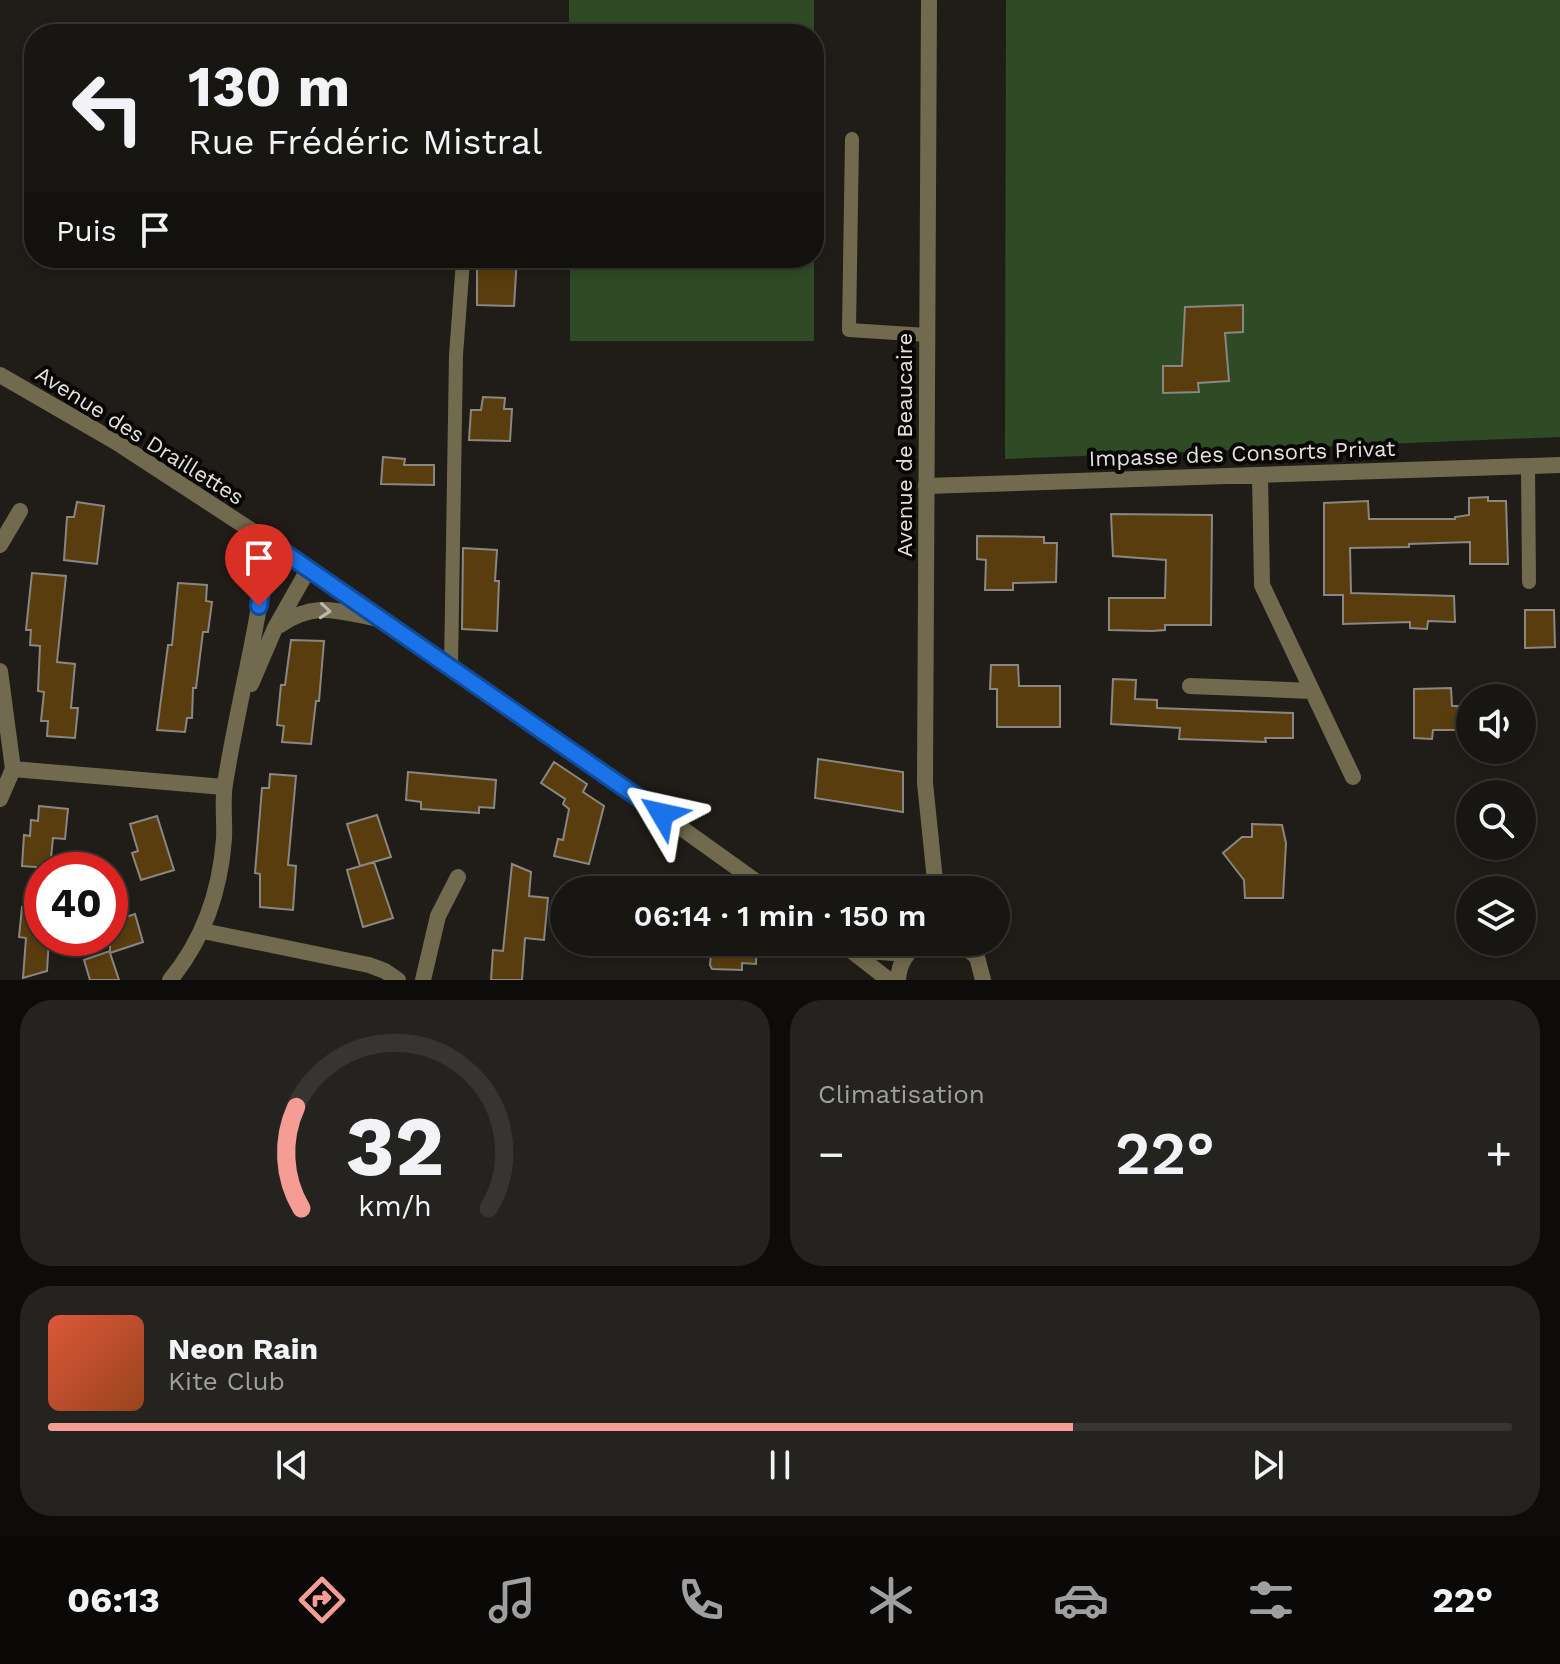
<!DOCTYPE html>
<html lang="fr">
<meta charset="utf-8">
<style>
body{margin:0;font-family:"Work Sans",sans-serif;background:#252320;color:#f1f3f6;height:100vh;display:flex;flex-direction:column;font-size:30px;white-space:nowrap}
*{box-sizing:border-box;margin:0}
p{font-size:26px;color:#9f9f9f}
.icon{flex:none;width:44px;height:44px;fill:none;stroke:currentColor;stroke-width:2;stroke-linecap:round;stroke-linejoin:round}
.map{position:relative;height:980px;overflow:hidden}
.side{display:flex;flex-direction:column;gap:20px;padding:20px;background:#0d0c0a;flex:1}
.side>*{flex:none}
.hud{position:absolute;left:24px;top:24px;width:800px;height:244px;border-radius:32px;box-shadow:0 4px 12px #0003,0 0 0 2px #363532;background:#181612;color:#f1f3f6;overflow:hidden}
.controls{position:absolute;left:1456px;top:684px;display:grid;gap:16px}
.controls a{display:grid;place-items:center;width:80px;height:80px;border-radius:50%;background:#181612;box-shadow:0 4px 12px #0003,0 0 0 2px #363532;font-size:40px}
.speed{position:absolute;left:24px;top:852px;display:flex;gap:16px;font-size:40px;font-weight:700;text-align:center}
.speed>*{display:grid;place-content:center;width:104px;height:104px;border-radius:50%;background:#181612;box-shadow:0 4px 12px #0003,0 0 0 2px #363532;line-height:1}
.speed .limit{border:12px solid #d22;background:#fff;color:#111}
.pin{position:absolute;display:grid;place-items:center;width:68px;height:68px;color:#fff;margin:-82px -34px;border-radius:50% 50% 50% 0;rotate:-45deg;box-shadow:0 0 8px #0007}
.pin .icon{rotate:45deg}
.me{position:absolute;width:88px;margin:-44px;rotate:306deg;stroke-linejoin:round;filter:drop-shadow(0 0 6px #0008)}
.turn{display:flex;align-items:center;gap:28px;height:168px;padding:0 32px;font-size:36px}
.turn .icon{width:104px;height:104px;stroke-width:2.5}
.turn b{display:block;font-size:56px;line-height:68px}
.then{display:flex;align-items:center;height:76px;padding:0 32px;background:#0003;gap:16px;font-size:30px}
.big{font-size:60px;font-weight:600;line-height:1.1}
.side .widget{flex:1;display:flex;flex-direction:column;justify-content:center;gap:12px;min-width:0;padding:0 28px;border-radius:32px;background:#252320}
.side .dial{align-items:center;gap:0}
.dial svg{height:208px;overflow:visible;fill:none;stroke:#363532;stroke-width:7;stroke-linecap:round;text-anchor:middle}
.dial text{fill:#f1f3f6;stroke:none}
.song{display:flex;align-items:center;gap:24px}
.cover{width:96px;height:96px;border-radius:12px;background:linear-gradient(135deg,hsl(10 70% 55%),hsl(20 70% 35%))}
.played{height:8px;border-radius:4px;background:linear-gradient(90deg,#f59c95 70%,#363532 70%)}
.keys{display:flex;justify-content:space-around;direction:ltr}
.heat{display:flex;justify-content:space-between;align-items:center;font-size:44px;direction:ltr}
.side .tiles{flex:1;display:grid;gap:20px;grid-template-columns:1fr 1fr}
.widget:last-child{grid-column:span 2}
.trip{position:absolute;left:550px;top:876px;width:460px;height:80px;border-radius:40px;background:#181612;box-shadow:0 4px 12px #0003,0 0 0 2px #363532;font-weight:600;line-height:80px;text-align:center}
.tab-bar{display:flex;height:128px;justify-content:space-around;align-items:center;background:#0a0907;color:#9f9f9f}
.tab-bar .icon{width:56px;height:56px}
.tab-bar .current{color:#f59c95}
.tab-bar b{font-size:36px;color:#f1f3f6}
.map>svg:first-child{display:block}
.green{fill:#2e4b26}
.building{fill:#593d0e;stroke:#8a8681;stroke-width:2}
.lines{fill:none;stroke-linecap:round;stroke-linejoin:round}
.service{stroke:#726a4f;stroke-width:14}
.minor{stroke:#726a4f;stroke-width:16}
.tertiary{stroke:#726a4f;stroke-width:16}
.oneway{stroke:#bbb7ac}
.route-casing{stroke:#114b97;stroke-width:20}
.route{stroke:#1a73e8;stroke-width:14}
.labels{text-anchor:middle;stroke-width:8;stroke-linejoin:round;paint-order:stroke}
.street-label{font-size:22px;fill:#e3e1de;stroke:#090706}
</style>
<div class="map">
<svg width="1560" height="980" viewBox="0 0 1560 980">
<rect width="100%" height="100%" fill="#201d18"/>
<path class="green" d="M569 0H814V34H569Z
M1006 0H1560V437L1005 459Z
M570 258H814V341H570Z"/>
<path class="building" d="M477 258H517L514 306 477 305Z
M1243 305V332L1225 333 1229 381 1198 383 1199 392 1163 393V366H1182L1185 307Z
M483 397 505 398 504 409H512L510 441 469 440 471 410H481Z
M383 457 405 459 404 465H434V485L381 484Z
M1488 497V501H1506L1508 564H1470V542L1409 544V547L1350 548 1351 593 1454 596 1455 622 1428 621 1427 629 1410 628V622L1343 624V595H1324V503L1368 501 1369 519H1455V517L1469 515V498Z
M77 502 104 506 97 564 64 560 67 517H74Z
M1111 514 1212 515 1211 625H1165V630L1152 631 1109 630V598H1165L1166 560 1113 556Z
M977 536 1044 537V543H1057L1056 582 1013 583V590H985L986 560 977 559Z
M463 548 497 550 495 581H499L497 631 462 629Z
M32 573 66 576 57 662 75 664 71 708H78L75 738 47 736 48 721H41L44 692 38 691 40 646 30 645 31 630H26Z
M178 583 207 585 206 601 212 602 208 632H203L196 688H193L192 718H187L185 732 157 730 168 645H172Z
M1525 610H1554L1555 647 1525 648Z
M291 640 324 641 319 701H316L311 744 282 742 284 726 277 725 281 685H285Z
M991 665H1018L1019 686H1060V727H997V689H990Z
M1113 679 1136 680 1135 699 1157 700V708L1293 713V738H1265L1266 742 1179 739 1180 728 1111 724Z
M1451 688 1452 706H1458L1459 730H1433L1432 739 1414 738V689Z
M818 759 903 772V812L815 798Z
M554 762 587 784 583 792 604 806 589 864 554 856 558 839 563 840 569 809 563 804 565 799 541 783Z
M408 772 496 780 494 808 479 807V813L421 809V802L406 800Z
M270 774 296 776 288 865 296 866 293 910 260 907V874L255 873 262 788H269Z
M39 806 68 809 65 839 53 838 50 868 22 866 24 835 30 836 31 820 38 821Z
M377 815 391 857 360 866 347 824Z
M157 816 174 870 141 880 132 853 138 851 130 824Z
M1252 824 1282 825 1286 843 1283 898H1245L1244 880 1223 853 1242 837H1252Z
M374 862 393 918 363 927 347 870Z
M512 864 531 872 529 896 548 898 544 940 525 938 522 980H491L493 950 503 951Z
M22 907 42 911V938H49L47 971 23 978 26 938 19 937Z
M135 914 143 942 110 953 119 980H90L84 960 110 951V922Z
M712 942H757L756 964 742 963V970L712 969 710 965Z"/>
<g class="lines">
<path class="service" d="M852 139 849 330 927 335
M1528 466 1529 582
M451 667 456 355 463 261"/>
<path class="minor" d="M1260 475 1262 585 1353 777
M926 486 1560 465
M0 545 20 511
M280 625C317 600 339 612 380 619
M0 671 13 769 0 799
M251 684 275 628 309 568
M1190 686 1312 691
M13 769 224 787
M203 931 369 965 385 971 398 980
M170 980C204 939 220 892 224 839 225 821 222 802 225 784 238 702 260 623 268 541
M423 980 438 916 458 877"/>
<path class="tertiary" d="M929 0 925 783 936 890
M0 375 116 442 309 568 568 747 768 890
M840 942 889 980
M959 942 977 957 983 980
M853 950 907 954
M898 980C899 963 907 950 923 942"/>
</g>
<defs><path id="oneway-chevron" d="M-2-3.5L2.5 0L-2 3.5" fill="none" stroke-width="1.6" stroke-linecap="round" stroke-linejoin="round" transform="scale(2)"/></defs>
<use class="oneway" href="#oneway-chevron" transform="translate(325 611) rotate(5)"/>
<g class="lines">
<defs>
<path id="route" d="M259 606 268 541 662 814"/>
</defs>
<use href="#route" class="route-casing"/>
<use href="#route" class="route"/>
</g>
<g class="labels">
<g class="street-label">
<text transform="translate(140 435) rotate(32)" y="8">Avenue des Draillettes</text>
<text transform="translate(904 445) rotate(-90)" y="8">Avenue de Beaucaire</text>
<text transform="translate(1242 453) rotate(-2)" y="8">Impasse des Consorts Privat</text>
</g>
</g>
</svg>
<div class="controls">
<a><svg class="icon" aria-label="sound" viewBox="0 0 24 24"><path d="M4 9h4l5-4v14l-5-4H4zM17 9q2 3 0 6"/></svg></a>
<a><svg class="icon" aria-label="search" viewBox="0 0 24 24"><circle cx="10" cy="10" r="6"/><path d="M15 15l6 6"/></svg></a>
<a><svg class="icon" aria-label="layers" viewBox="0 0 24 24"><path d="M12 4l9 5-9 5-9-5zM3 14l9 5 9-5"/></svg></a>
</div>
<div class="speed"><div class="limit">40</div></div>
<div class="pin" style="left:259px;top:606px;background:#d93025"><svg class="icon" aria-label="arrive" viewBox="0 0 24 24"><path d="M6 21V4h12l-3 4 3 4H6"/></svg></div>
<svg class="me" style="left:662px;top:814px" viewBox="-20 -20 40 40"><path d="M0-17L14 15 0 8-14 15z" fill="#1a73e8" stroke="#fff" stroke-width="4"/></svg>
<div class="trip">06:14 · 1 min · 150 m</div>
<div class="hud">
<div class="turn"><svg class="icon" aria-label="left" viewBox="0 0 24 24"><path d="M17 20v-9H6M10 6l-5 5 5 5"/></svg><div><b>130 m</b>Rue Frédéric Mistral</div></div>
<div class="then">Puis<svg class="icon" aria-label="arrive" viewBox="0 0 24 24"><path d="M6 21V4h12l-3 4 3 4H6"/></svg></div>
</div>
</div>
<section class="side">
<div class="tiles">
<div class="widget dial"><svg viewBox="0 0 100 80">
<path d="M14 69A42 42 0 1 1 86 69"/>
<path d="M14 69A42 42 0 0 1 12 30" stroke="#f59c95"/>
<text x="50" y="56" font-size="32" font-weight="700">32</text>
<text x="50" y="72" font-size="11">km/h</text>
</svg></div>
<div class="widget"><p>Climatisation</p>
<div class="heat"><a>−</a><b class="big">22°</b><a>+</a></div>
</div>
<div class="widget">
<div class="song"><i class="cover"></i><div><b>Neon Rain</b><p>Kite Club</p></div></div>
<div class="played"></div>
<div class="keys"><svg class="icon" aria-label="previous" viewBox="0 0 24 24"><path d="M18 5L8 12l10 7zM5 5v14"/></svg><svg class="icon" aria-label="pause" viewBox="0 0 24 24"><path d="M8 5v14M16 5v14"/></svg><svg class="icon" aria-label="next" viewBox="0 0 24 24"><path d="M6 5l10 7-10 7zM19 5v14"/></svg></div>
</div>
</div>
</section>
<nav class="tab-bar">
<b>06:13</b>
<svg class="icon current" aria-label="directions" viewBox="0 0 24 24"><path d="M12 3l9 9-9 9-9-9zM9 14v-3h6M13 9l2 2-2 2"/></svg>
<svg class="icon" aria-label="music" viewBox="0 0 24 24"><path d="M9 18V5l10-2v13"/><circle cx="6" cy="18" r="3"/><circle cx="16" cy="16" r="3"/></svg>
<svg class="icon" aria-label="phone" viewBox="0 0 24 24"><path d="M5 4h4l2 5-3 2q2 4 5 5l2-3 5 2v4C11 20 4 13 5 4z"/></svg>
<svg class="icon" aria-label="climate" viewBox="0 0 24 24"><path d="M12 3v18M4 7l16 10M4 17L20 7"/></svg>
<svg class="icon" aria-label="car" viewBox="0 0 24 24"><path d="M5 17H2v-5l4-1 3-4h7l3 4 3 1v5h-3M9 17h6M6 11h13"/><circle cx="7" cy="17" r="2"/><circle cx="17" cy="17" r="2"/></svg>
<svg class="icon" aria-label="filters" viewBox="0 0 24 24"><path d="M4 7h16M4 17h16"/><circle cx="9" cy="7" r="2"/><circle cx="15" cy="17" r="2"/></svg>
<b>22°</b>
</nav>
